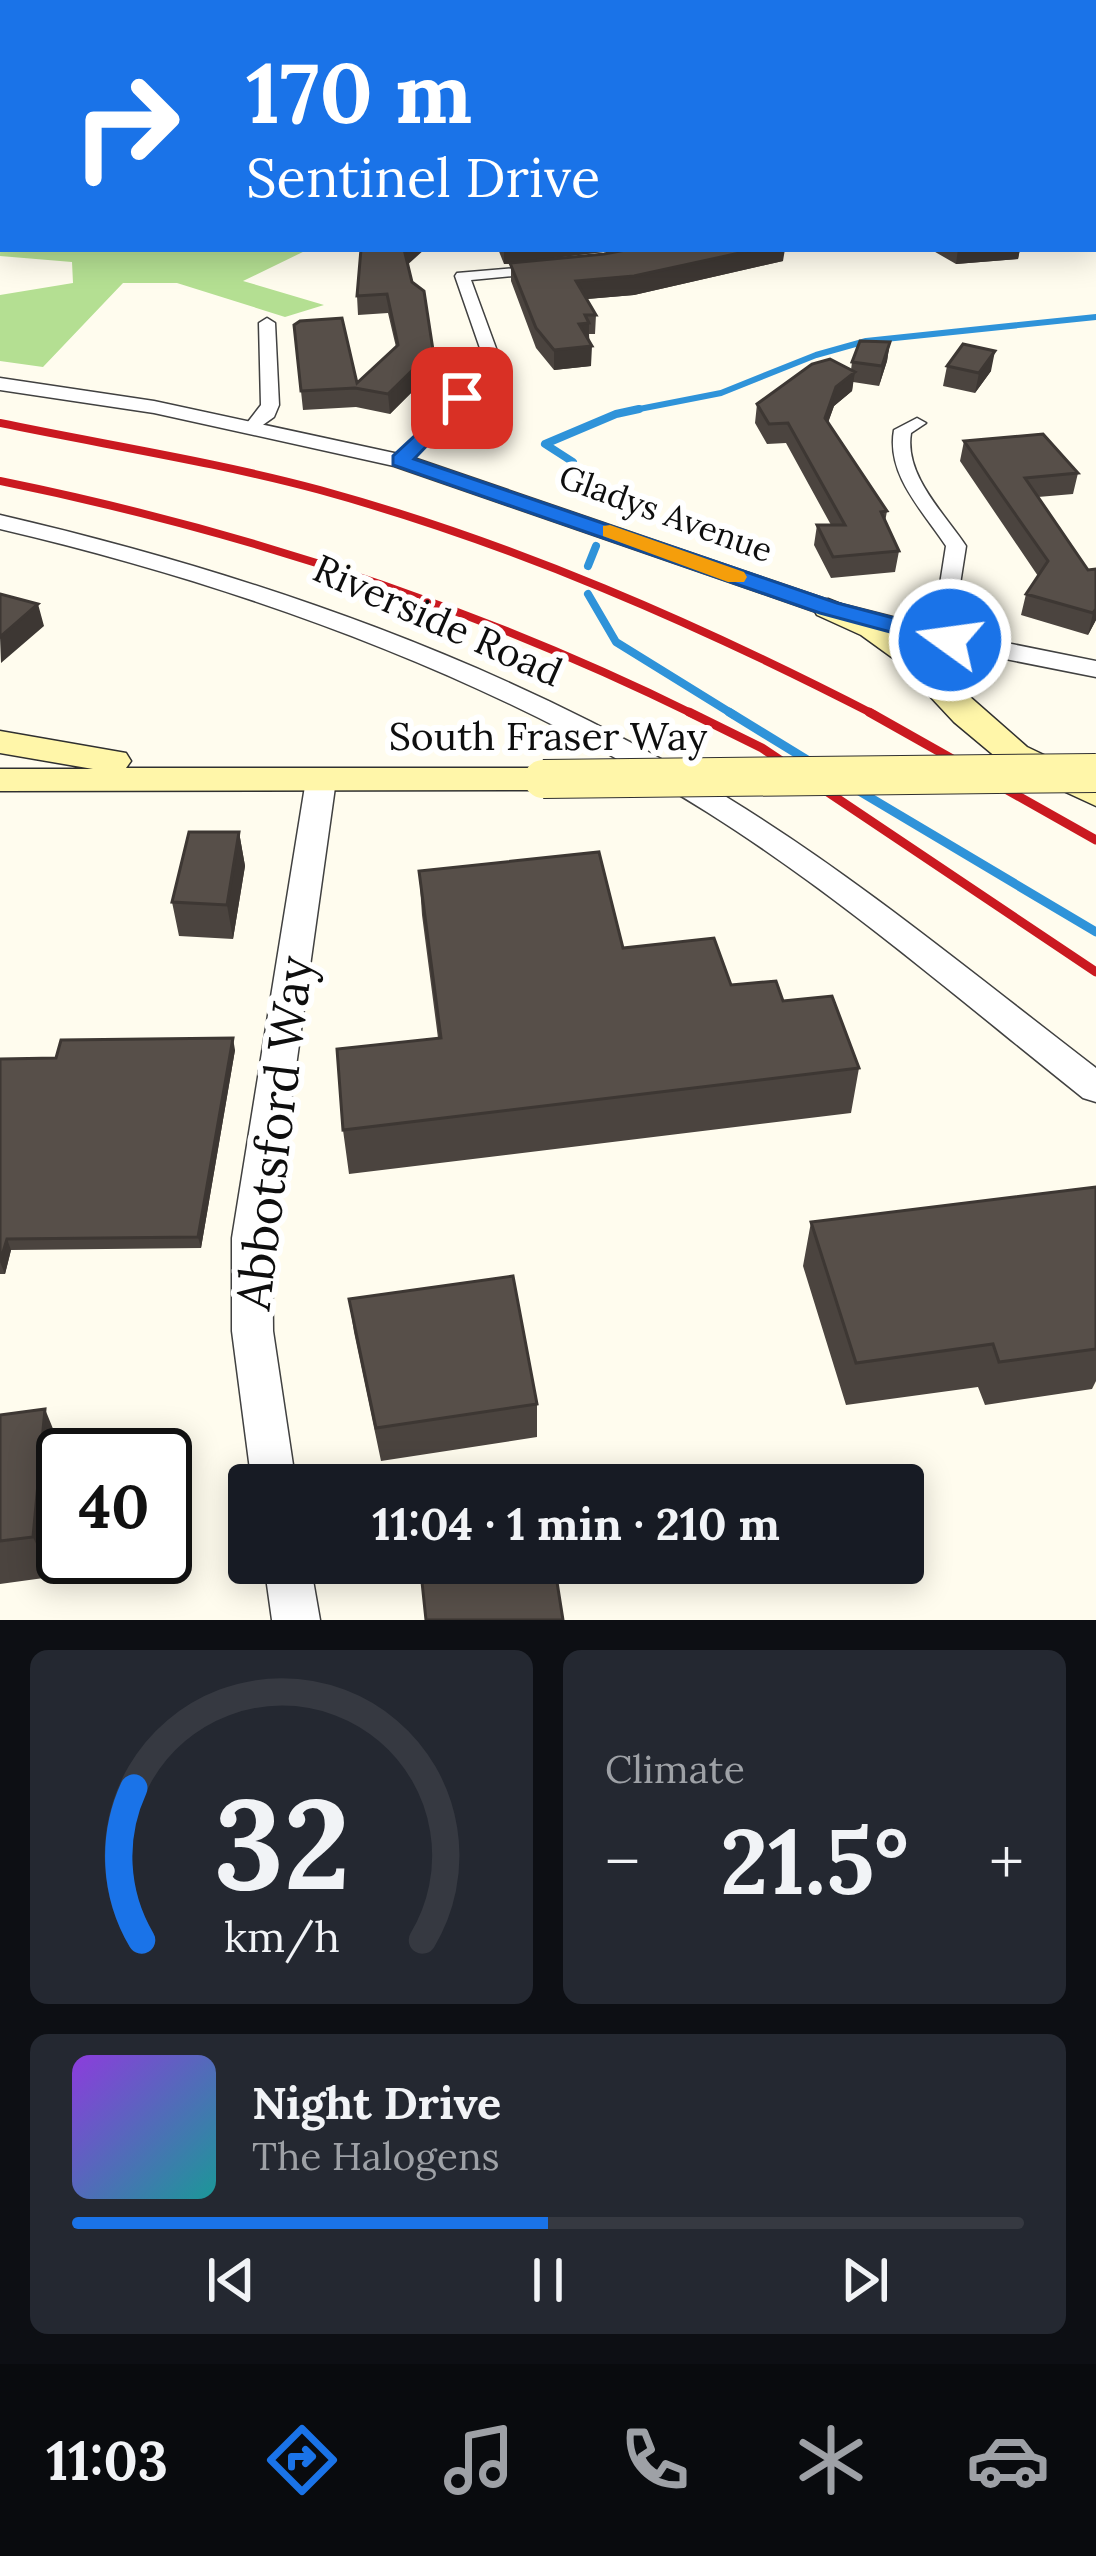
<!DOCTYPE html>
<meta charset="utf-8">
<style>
body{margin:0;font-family:Lora,serif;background:#242831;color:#f1f3f6;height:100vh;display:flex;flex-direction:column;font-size:45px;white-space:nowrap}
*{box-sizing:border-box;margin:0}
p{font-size:39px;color:#9ea1a6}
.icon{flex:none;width:66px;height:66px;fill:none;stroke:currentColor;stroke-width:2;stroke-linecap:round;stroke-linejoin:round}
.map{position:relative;height:1620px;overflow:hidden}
.drawer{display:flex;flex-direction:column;gap:30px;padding:30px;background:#0d0f14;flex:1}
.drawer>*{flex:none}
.banner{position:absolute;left:0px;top:0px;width:1098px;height:252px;box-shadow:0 6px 30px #0003;background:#1a73e8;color:#fff;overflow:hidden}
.speed{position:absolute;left:36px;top:1428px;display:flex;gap:24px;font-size:60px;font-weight:700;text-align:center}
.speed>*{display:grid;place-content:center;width:156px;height:156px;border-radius:50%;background:#171b24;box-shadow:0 6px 30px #0003;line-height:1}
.speed .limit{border:6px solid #111;border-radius:18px;background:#fff;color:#111}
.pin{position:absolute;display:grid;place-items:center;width:102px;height:102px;color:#fff;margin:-51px;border-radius:24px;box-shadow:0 6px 18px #0006}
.me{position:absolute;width:132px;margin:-66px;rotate:284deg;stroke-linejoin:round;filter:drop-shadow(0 0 9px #0008)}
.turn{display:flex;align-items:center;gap:42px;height:252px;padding:0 48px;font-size:54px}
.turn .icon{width:156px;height:156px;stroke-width:2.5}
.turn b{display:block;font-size:84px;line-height:102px}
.big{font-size:90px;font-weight:800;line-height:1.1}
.drawer .widget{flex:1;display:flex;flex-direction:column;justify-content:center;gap:18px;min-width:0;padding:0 42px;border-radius:18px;background:#242831}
.drawer .dial{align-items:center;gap:0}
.dial svg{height:312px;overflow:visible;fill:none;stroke:#363941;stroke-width:7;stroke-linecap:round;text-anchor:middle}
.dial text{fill:#f1f3f6;stroke:none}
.song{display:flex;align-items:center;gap:36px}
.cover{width:144px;height:144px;border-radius:18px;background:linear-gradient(135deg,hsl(270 70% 55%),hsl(180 70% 35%))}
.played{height:12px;border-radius:6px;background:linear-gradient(90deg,#1a73e8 50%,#363941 50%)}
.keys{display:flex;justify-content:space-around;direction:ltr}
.heat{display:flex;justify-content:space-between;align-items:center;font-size:66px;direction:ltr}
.drawer .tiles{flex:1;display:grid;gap:30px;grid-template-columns:1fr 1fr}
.widget:last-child{grid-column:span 2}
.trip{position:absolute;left:228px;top:1464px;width:696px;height:120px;border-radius:12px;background:#171b24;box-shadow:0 6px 30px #0003;font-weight:800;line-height:120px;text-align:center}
.dock{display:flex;height:192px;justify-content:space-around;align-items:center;background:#090b0e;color:#9ea1a6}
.dock .icon{width:84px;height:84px}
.dock .selected{color:#1a73e8}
.dock b{font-size:54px;color:#f1f3f6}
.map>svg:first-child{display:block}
.forest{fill:#b4df92}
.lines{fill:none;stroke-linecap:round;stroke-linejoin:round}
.stream-far2{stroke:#2f93d9;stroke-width:6}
.stream-far1{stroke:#2f93d9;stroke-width:8}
.stream{stroke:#2f93d9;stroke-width:9}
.minor-casing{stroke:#414141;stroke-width:3}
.tertiary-casing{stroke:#414141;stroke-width:3}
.secondary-casing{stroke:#303030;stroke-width:3}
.motorway-casing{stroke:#1f1f1f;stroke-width:3}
.minor{fill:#fff;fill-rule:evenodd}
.tertiary{fill:#fff;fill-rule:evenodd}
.secondary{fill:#fff6a9;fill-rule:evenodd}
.motorway{fill:#ffa04c;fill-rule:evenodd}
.rail-far1{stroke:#ca1920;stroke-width:8}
.rail{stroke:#ca1920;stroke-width:9}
.secondary-bridge-casing{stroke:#303030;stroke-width:40;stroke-linecap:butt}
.secondary-bridge{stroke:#fff6a9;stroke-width:38}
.wall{fill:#4b443f}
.shaded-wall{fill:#3d3733}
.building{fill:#574f49;stroke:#3d3733;stroke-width:3}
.route{fill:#1a73e8;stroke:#114b97;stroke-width:3}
.slow{fill:#f59e0b}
.labels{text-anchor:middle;stroke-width:12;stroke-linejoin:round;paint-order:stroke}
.far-street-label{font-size:33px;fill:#0e0e0e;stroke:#fff}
.street-label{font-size:39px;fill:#0e0e0e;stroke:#fff}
.near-street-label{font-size:48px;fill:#0e0e0e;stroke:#fff}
</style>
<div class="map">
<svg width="1096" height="1620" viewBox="0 0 1096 1620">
<rect width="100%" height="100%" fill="#fffcee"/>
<path class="forest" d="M1 195 3 249H309L243 281 324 305 285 317 177 283H123L43 367 0 361V295L73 283 72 262 0 256Z"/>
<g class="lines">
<path class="stream-far2" d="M624 412 721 393 816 355 866 341 1096 317"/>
<path class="stream-far1" d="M632 514 565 481 573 462 545 444 616 414 639 409
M588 566 596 546
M588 594 616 642 734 715"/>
<path class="stream" d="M729 712 809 761
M854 788 1096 932"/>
<defs>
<path id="minor" d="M217 0H227L228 3H218Z
M370 0H380L382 3H372Z
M542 0H553L555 3H544Z
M3 92V100L0 101V93Z
M539 266 546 270 544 273 471 280 497 351 494 373 406 465H394V457L478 372 481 351 455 276 457 273Z
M267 318 275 323 279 405 274 417 253 432 244 427 261 405 259 323Z
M917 418 926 423 911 433C904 475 944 513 966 546L955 616 961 640 950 646 939 640 935 616 946 546C923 511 886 475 894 430Z"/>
<path id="tertiary" d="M0 378 154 401 408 456 837 603 952 632 1096 661V677L950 648 819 613 394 466 154 413 0 390Z
M0 515C254 574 504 661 728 798 857 877 976 976 1096 1068V1102L1083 1098C961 1001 839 895 707 812 491 676 247 587 0 529Z
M321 771 336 780 272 1238 273 1331 296 1485H252L232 1331V1238L306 780Z
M264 1563H310L320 1620H272Z"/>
<path id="secondary" d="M784 0H853L782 3Z
M828 599 883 621 929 657 939 633H961L966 640 953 682 1027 747 1096 780V806L1003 763 954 722 897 661 861 635 817 615 813 608 817 601Z
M0 731 126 753 131 761 126 768H543L555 771 561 779 555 787 543 790 0 791V769H93L0 753Z"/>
<path id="motorway" d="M993 0H1012L1015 3H995Z
M1038 0H1056L1059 3H1039Z
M1095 55H1096V68H1095Z
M1095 88 1096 89V103L1095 102Z"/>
</defs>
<use href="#minor" class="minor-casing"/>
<use href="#tertiary" class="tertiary-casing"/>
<use href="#secondary" class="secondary-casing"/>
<use href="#motorway" class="motorway-casing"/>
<use href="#minor" class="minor"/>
<use href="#tertiary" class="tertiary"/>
<use href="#secondary" class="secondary"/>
<use href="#motorway" class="motorway"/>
<path class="rail-far1" d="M0 423C106 445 216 462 320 490 513 543 698 624 875 715
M0 481C241 530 474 606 695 715"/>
<path class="rail" d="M689 712 762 748 1096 972
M869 712 1096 840"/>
<defs>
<path id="secondary-bridge" d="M543 779 1096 773"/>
</defs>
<use href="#secondary-bridge" class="secondary-bridge-casing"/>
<use href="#secondary-bridge" class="secondary-bridge"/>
</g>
<path class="wall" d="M498 249H628L537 260 783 261 634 295 586 299 596 315 595 334H589L591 366 554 370 536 348 511 281V264H504Z
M930 249H1020L1018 259 956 264Z
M407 265 433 350 434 370 390 414 356 407 303 410 294 325 357 383 396 347 388 313 358 315 357 296Z
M890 342 887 361 879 386 853 382 852 391 834 406 828 422 887 511 885 522 899 551 895 572 831 578 814 545 817 525H831L786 443 767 444 755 423 757 404 851 370 852 362Z
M947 366 991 371 975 393 943 386Z
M964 441 1078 473 1073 494 1038 497 1088 570 1096 620 1088 635 1021 615 1026 594 1038 576 960 461Z
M239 832 245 866 233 939 179 936 172 902Z
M419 871 623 948 731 985 783 1001 859 1068 851 1113 349 1174 343 1130 438 1038 422 915Z
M235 1050 201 1248 11 1250 5 1274H0V1059L56 1058Z
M1096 1187V1381L1092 1389 985 1405 978 1387 846 1405 803 1266 811 1222Z
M349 1299 537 1404V1437L381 1461 354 1332Z
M0 1415 62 1451 51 1577 0 1584Z"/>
<path class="shaded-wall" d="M404 249H425L404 268Z
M504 249H628L504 264Z
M758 249H785L783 261 634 295 576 300V281Z
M958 249H1020L1018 259 956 264Z
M589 323V342L579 324Z
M890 342 887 361 879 386 882 366Z
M592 346 591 366 554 370V350Z
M433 350 434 370 390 414 388 394Z
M995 351 991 371 975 393 979 373Z
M855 372 852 391 834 406 823 437 825 418 836 387Z
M38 604 44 626 1 663 0 637Z
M1096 609V620L1088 635 1093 613Z
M239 832 245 866 233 939 227 905Z
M233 1038 235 1050 201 1248 198 1237Z
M7 1239 11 1250 5 1274 0 1262Z
M45 1409 62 1451 51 1577 33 1537Z"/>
<path class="building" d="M3 0H198V3H3Z
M246 0H351L353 3H247Z
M417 0H527L530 3H419Z
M583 0H827L831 3H585Z
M0 15H3V74H0Z
M361 249H404L412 282 424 291 433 350 388 394 355 388 301 391 294 325 300 321 342 318 357 383 398 345 387 294 357 296Z
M631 249H758L634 276 576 281 596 315H585L589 323 579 324 592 346 554 350 536 328 510 263 604 254Z
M860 341 890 342 882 366 852 362Z
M963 344 995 351 979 373 947 366Z
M830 359 855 372 836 387 825 418 887 511 881 512 899 551 833 557 817 525H845L788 423 769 424 757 404 812 364Z
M1043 434 1078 473 1025 478 1088 570 1096 569V609L1093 613 1026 594 1048 561 964 441Z
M0 594 38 604 0 637Z
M189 832H239L227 905 172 902Z
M599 852 623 948 714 938 731 985 776 981 783 1001 832 996 859 1068 343 1130 337 1049 441 1038 419 871Z
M233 1038 198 1237 7 1239 0 1262V1059L56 1058 61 1040Z
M1096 1187V1349L999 1362 993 1344 856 1363 811 1222Z
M513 1276 537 1404 376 1428 349 1299Z
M45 1409 33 1537 0 1541V1415Z
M420 1563H554L563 1620H426Z"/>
<path class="route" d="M462 392 469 394V402L414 459 837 603 958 635 962 640 950 648 820 613 393 465V456Z"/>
<path class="slow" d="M610 525 744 572 747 577 744 582H728L603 536V526Z"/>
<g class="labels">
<g class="far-street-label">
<text transform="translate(666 513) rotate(20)" y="12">Gladys Avenue</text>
</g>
<g class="street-label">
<text transform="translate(438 620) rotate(24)" y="14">Riverside Road</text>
<text x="548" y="750">South Fraser Way</text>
</g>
<g class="near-street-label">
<text transform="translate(274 1133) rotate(-83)" y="17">Abbotsford Way</text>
</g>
</g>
</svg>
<div class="speed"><div class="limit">40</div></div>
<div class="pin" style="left:462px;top:398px;background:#d93025"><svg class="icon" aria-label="arrive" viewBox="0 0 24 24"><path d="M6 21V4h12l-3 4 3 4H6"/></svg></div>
<svg class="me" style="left:950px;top:640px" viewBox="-20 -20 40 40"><circle r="17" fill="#1a73e8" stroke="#fff" stroke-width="3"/><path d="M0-11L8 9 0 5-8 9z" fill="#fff"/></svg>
<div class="trip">11:04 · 1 min · 210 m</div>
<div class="banner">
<div class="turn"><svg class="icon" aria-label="right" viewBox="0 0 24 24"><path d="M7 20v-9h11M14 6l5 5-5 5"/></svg><div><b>170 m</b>Sentinel Drive</div></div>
</div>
</div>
<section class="drawer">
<div class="tiles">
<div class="widget dial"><svg viewBox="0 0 100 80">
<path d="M14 69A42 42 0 1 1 86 69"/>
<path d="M14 69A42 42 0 0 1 12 30" stroke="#1a73e8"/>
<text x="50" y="56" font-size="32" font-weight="700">32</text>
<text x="50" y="72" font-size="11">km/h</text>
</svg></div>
<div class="widget"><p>Climate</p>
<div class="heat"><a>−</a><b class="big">21.5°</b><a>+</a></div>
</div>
<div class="widget">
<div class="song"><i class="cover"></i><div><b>Night Drive</b><p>The Halogens</p></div></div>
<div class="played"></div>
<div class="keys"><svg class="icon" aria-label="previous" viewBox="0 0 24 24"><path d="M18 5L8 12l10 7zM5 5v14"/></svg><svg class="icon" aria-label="pause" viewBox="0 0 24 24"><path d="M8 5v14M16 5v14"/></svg><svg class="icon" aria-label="next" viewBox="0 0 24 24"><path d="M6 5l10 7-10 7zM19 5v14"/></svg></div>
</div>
</div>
</section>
<nav class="dock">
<b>11:03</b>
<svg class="icon selected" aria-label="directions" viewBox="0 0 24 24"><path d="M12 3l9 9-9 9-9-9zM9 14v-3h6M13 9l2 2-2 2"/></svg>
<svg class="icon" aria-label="music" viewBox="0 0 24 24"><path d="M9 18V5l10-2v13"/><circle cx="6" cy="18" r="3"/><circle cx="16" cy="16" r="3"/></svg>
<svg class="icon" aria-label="phone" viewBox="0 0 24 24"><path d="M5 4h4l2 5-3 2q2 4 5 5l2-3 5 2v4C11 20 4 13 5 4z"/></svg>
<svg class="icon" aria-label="climate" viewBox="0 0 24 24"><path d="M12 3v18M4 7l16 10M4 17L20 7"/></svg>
<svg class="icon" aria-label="car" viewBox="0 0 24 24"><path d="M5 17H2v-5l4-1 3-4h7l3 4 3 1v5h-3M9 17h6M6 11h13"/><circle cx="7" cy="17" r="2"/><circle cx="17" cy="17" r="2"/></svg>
</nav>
